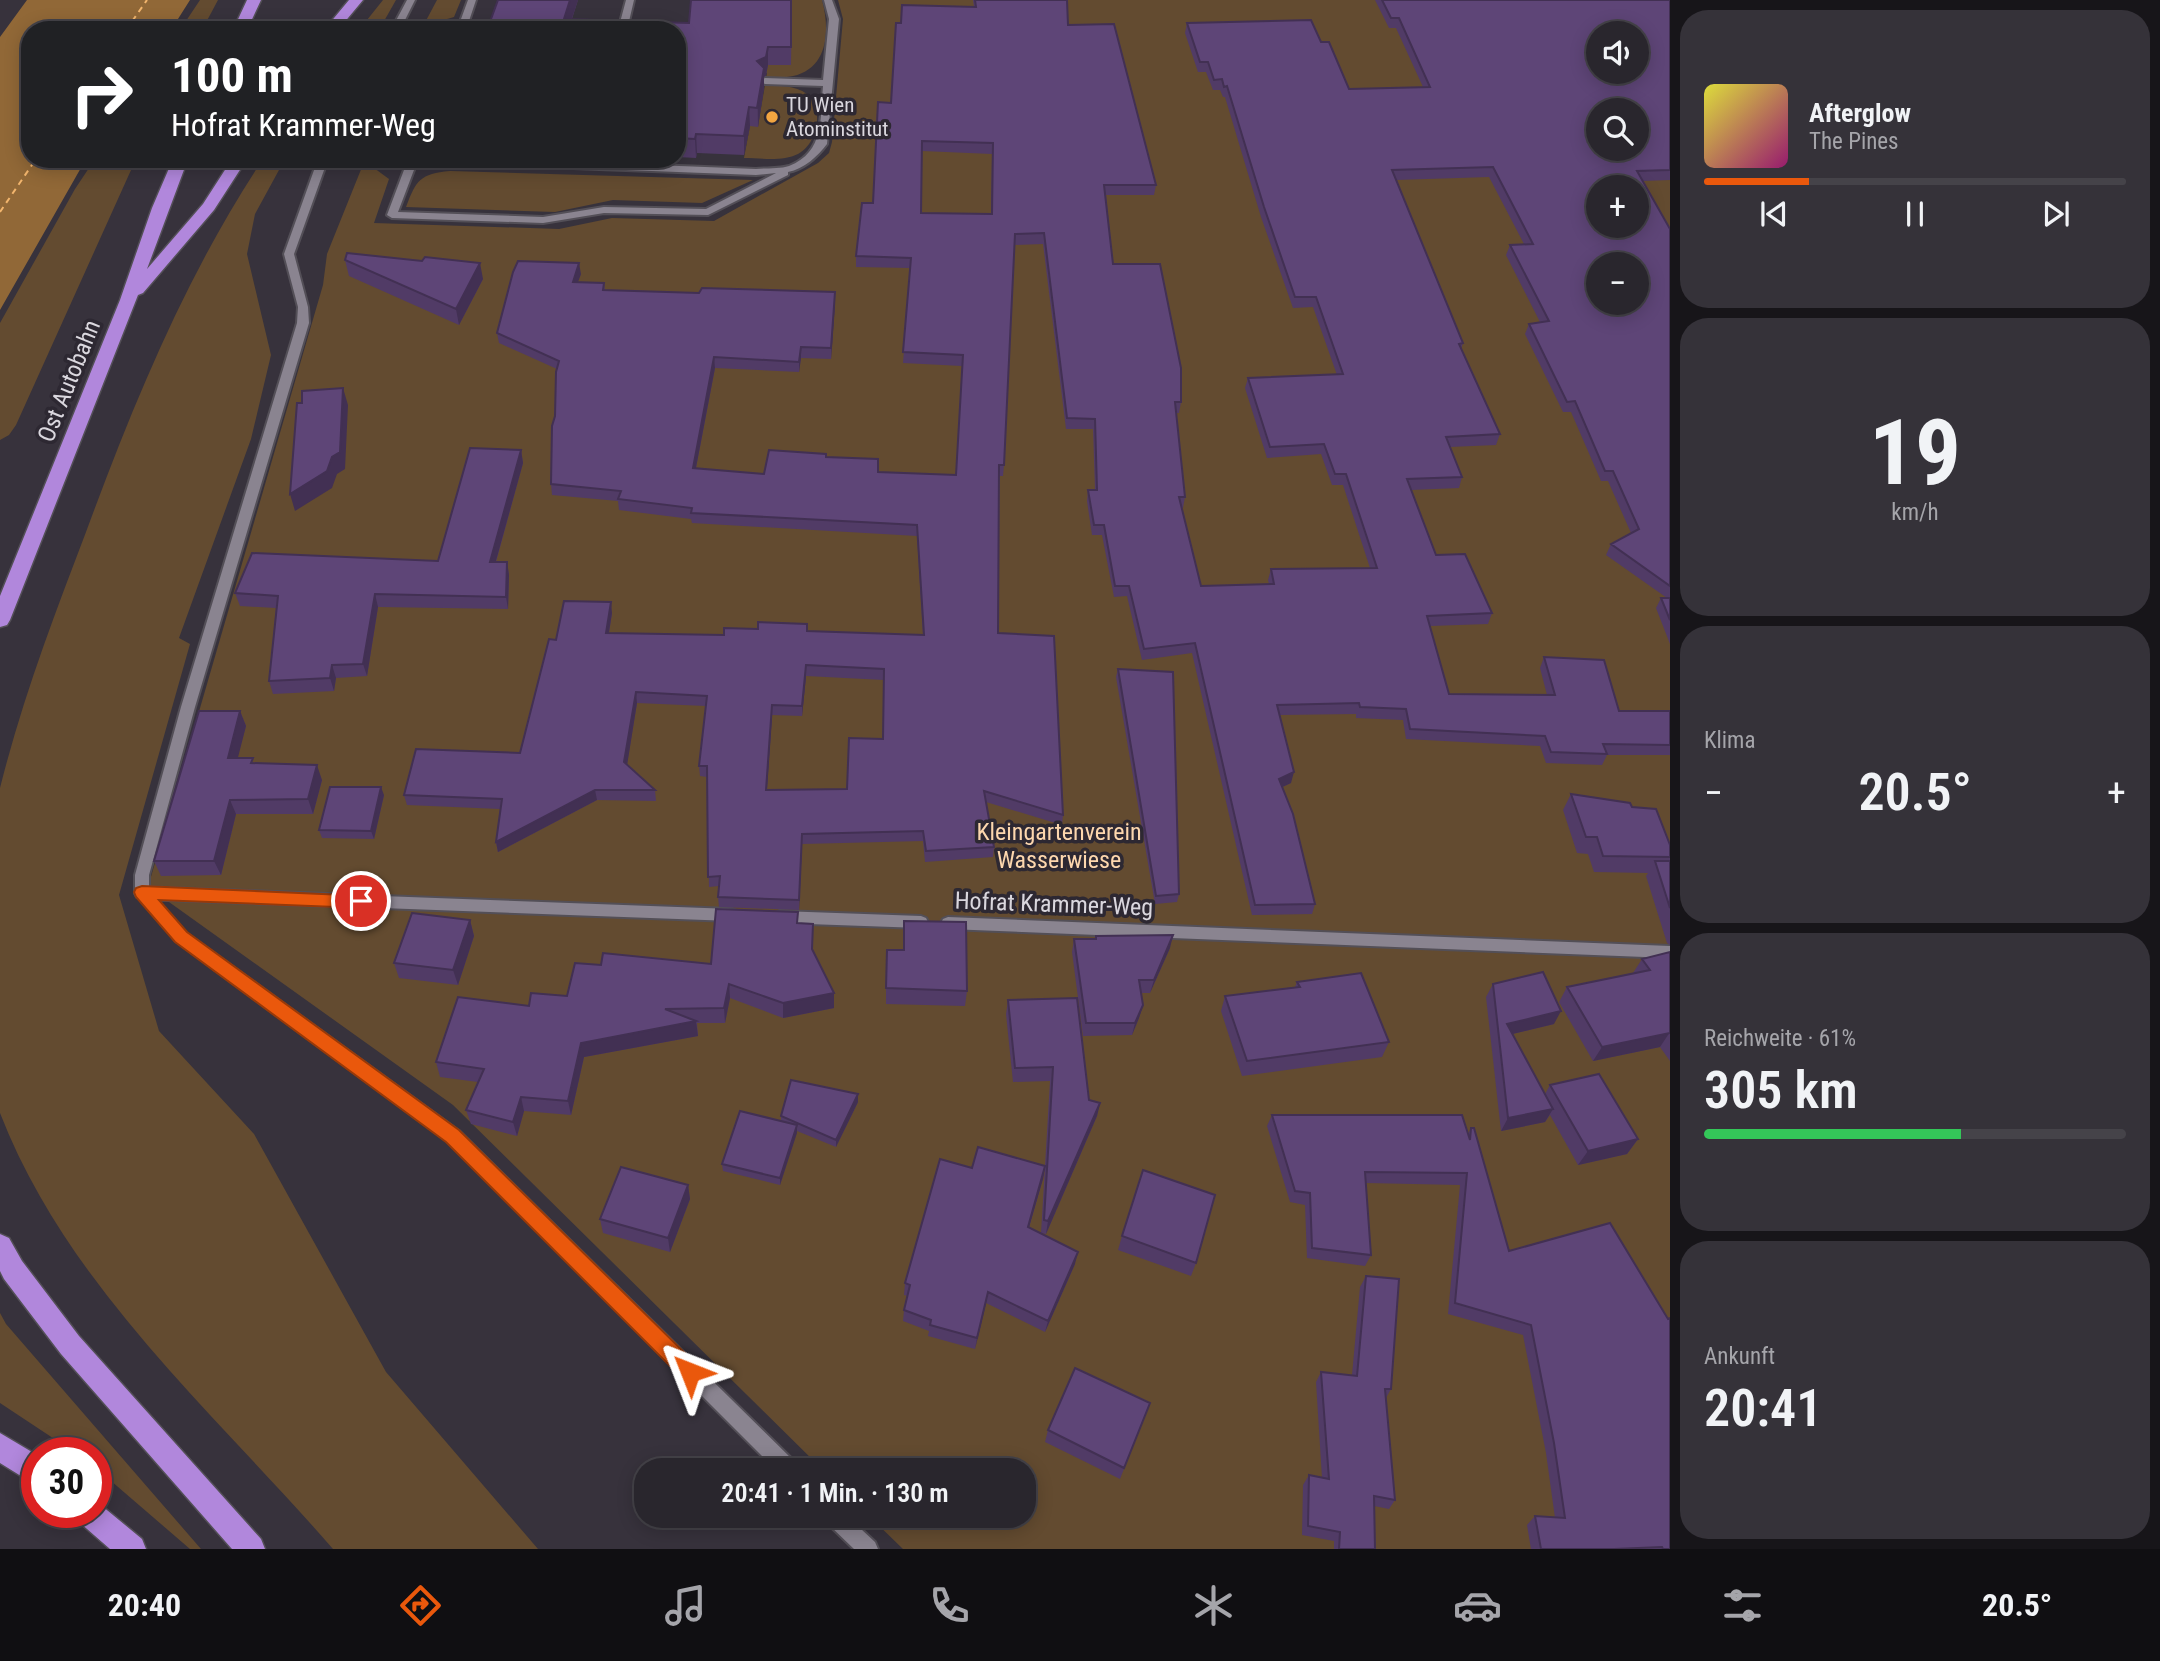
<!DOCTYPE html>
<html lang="de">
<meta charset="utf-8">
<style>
body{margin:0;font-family:"Roboto Condensed",sans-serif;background:#353239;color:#f1f3f6;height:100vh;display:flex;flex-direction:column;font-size:26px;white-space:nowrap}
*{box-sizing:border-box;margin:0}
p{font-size:23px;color:#a5a5aa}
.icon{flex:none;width:38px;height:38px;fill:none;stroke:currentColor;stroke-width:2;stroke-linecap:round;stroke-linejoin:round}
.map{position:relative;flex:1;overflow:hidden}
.details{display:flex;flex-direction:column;gap:10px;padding:10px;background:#171519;width:490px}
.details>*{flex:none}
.guide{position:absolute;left:21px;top:21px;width:665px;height:147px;border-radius:28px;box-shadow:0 4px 18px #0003,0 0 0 2px #454349;background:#202124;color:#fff;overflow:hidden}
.tools{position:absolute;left:1586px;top:21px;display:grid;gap:14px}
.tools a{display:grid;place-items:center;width:63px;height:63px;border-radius:50%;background:#29262d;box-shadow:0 4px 18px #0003,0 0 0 2px #454349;font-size:35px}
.speed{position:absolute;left:21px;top:1437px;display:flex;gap:14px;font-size:35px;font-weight:700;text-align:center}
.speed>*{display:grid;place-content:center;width:91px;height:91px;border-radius:50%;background:#29262d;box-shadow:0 4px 18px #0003,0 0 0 2px #454349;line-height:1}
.speed .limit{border:10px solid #d22;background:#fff;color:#111}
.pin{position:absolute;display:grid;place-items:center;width:60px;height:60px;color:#fff;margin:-30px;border:4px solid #fff;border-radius:50%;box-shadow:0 2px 7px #0007}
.me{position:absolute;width:77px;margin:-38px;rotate:315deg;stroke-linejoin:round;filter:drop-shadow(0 0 5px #0008)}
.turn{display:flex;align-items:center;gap:24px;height:147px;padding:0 35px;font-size:32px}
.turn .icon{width:91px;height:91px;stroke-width:2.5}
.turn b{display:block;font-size:49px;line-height:60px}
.big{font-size:52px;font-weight:600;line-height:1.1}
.details .tile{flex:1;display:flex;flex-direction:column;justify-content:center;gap:10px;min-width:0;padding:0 24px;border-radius:28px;background:#353239}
.details .dial{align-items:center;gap:0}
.dial b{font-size:91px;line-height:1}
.song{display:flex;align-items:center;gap:21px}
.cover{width:84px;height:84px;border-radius:10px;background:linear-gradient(135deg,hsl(60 70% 55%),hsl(320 70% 35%))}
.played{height:7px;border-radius:4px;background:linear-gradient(90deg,#ea580c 25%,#454349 25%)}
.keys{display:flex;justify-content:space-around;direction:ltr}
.heat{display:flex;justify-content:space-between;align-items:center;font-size:38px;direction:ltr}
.charge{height:10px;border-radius:5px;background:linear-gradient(90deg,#34c759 61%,#454349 0)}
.trip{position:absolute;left:634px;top:1458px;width:402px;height:70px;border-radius:28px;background:#29262d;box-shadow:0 4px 18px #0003,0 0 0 2px #454349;font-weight:600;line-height:70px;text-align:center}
.dock{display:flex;height:112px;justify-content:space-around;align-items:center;background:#100f12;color:#a5a5aa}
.dock .icon{width:49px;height:49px}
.dock .on{color:#ea580c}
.dock b{font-size:32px;color:#f1f3f6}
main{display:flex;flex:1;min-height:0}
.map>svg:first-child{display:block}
.green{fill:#634b30;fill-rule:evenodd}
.water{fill:#916837}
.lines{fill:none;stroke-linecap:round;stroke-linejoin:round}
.ferry{stroke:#f2b56d;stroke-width:2;stroke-dasharray:6 5;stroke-linecap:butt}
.lane-casing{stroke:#534f57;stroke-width:4}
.street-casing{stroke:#534f57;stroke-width:4}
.highway-casing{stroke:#534f57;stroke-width:3}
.lane{fill:#8a8490;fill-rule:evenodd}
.street{fill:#8a8490;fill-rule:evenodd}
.highway{fill:#b187dc;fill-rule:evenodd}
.wall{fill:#513b66;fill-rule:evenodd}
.shaded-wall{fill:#423053}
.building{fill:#5e4577;stroke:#423053;stroke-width:2;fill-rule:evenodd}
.route{fill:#ea580c;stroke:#983908;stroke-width:2}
.poi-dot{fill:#f2a541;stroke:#2d2832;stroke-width:2.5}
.labels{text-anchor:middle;stroke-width:7;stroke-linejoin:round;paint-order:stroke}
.far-poi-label{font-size:21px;fill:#dad7de;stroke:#2d2832;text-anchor:start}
.street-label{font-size:24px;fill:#dad7de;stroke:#2d2832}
.park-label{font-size:24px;fill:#fdd7ae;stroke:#2d2832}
</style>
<main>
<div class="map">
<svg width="1670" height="1549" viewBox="0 0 1670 1549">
<rect width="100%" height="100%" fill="#37323c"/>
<path class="green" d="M200 0H218L202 30H180Z
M383 0H396L379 30H359Z
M437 0H461L454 17 437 22 433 30H421Z
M792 0H822C830 29 829 68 793 76 785 78 774 77 766 78L767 73 753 65Z
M838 0H1670V1549H903L869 1516H1024V1470H823L453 1105 148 887 323 285 327 254 362 167 374 168 389 179 374 223 559 229 612 218 714 221 818 163 829 153 832 142 843 19ZM1598 33H1636V72H1598ZM1598 110H1636V149H1598ZM1598 187H1636V226H1598ZM1598 264H1636V303H1598Z
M765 85C779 86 795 85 807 94 825 108 817 145 798 154 782 162 761 158 744 158L750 126H758Z
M95 159H136L16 425 9 435 0 440V323L75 189Z
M263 159H285L255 214 247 254 271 355 251 439 179 638 190 644 119 895 159 1031 254 1134 386 1372 538 1549H333C214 1412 67 1286 0 1113V788C22 700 54 616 86 532 134 402 186 275 263 159Z
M450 171 753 180 702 203 613 200 555 212 406 207C416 180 420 174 450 171Z
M0 1313 6 1324 201 1549H190L96 1468V1452H74L0 1403Z"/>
<path class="water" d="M27 0H190L171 30H30V159H86L0 310V37Z"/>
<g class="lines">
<path class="ferry" d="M126 30 147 0
M0 212 36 159"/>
<defs>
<path id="lane" d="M468 0H476L466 30H457Z
M626 0H634L627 30H618Z
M824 0H832L839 19 827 144C818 156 804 169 788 172V175L708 215 604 213 543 223 392 218 387 215 407 162 378 164 374 163V159H499L756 169C766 168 780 169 789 166 825 152 820 118 823 86L765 84 760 81 765 78 823 80 829 19ZM417 162 756 175 776 173 706 209 604 207 543 217 398 212Z
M142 887 732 909 737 911 739 915 737 919 732 921 142 899 137 897 135 893 137 889Z
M780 911 921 916 926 918 928 922 926 926 921 928 780 923 775 921 773 917 775 913Z
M948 917 1670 946V958L948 929 943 927 941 923 943 919Z"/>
<path id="street" d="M407 0H415L400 30H391Z
M318 159H328L294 254 308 307 309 323 195 707 149 875V891L186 933 459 1131 796 1463 798 1470H776L447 1141 176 941 135 893V875L181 707 297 323 298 307 284 254Z
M825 1516H847L875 1542 878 1549H854L827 1523Z"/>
<path id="highway" d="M247 0H261L247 30H233Z
M349 0H363L338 30H324Z
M173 159H188L147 269 203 204 232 159H247L214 210 143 293 138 295 10 620 7 625 0 627V596L120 300 152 208Z
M0 1234 9 1238 22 1261 79 1336 261 1539 265 1549H232L61 1354 4 1279 0 1271Z
M0 1433 37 1455V1486L0 1463Z
M96 1501 142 1539 146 1549H110L79 1522 75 1512H96Z"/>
</defs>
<use href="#lane" class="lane-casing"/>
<use href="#street" class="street-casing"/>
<use href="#highway" class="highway-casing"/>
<use href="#lane" class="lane"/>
<use href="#street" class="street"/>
<use href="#highway" class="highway"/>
</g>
<path class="wall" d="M578 0 572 19 689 23 691 0H792L791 65H768L766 75 764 77V87L758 127 750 126 744 155 697 153 696 158 677 157V30H487Z
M973 0H1067L1068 25 1156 185 1154 195H1106L1113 264 1181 402 1179 413H1176L1185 497 1183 508H1181L1201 586 1269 584 1268 580 1271 569 1370 568 1343 485H1332L1321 454 1267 458 1245 388 1248 378 1337 375 1313 307 1293 308 1261 217 1225 97H1223L1220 90H1213L1206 72H1198L1185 33 1187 23 1321 42 1349 89 1423 87 1396 28H1389L1375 0H1670V180L1643 181 1670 229V644L1656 608 1661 598H1667L1606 555 1611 544 1631 533 1608 481H1601L1571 412H1563L1525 334 1529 324 1540 322 1506 255 1510 245 1524 244 1489 177 1396 180 1463 343 1461 349 1500 434 1496 445 1450 447 1462 477 1459 488 1411 490 1436 555 1492 613 1488 624 1430 626 1449 694 1547 695 1540 668 1544 657 1619 711H1670V755H1607L1602 765 1546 763 1540 746 1406 739 1403 720 1356 718V714L1280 715 1291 783 1282 787 1315 904 1312 914 1252 915 1192 653 1142 660 1127 596 1114 597 1102 535H1092L1087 501 1088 490H1095L1093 429H1066L1043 244 1014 245 1004 465 1003 476H999L998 633 1063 815 1062 825 986 802 994 847 993 857 925 862 923 841 802 844 799 910 719 907 718 897 719 886 709 887 707 777 700 776 699 766 706 706 637 703 627 764 655 790 656 801 597 800 498 852 496 842 500 809 407 805 404 795 520 753 556 640 612 613 609 633 724 635 758 629 807 624V631L923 635 917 536 692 523 691 519 619 510 618 501 552 495 551 484 555 416 557 369 499 343 497 333 581 274 577 282 604 283 605 290 835 303 831 359 801 358 799 372 715 368 696 468 764 474 826 457 878 472 956 475 962 366 903 363 910 268 856 267V256L873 203 891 103 901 23 974 7ZM922 151 992 154 991 214 921 213ZM806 676 884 680 883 739 847 789 767 790 772 715 802 716Z
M345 260 483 279 459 325 349 276Z
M521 450 523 463 496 562H507L509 575 508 609 378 607 367 676 336 678 334 691 273 694 269 681 276 608 240 606 235 593 438 561Z
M1118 669 1179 894 1177 902 1155 904 1116 677Z
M240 711 246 726 237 758 255 763 322 780 313 814H236L221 875 161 876 154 861Z
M1571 794 1632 807 1670 845V945L1667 943 1646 876 1648 873 1594 872 1588 854 1577 853 1563 810Z
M384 795 374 839 322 838 319 830Z
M470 920 474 936 458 985 399 978 394 963Z
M904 921 967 991 965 1006 886 1004V965L903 950Z
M798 923 813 924V951L834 1008 783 1018 730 998 725 1023H697L698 1036 584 1057 571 1115 524 1111 517 1136 471 1124 466 1110 478 1082 440 1077 436 1062 529 1006 567 996 601 965 711 964Z
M1074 939 1170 948 1150 993H1141L1143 1005 1139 1018 1132 1035 1083 1036 1072 952Z
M1670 952V1061L1660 1047 1593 1061 1559 1002 1567 987 1633 973 1642 959Z
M1297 982 1389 1042 1382 1057 1242 1076 1221 1011 1225 996 1295 987Z
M1493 984 1554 1024 1512 1034 1545 1094 1550 1085 1638 1139 1627 1154 1578 1165 1550 1115 1545 1122 1501 1131 1486 997Z
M1008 1000 1089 1100 1100 1103 1097 1116 1046 1234 1041 1233 1050 1081 1013 1082 1006 1014Z
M858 1094V1102L836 1147 797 1131 780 1185 723 1171 722 1164 781 1121V1116Z
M1272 1115 1468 1134 1471 1128 1509 1251 1670 1549H1531L1527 1525 1535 1516 1555 1518 1546 1453 1523 1335 1448 1314 1460 1185 1366 1183 1371 1255 1365 1266 1307 1258 1305 1205 1290 1202 1267 1126Z
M1045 1166 1043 1179 1029 1228 1075 1264 1045 1332 986 1303 975 1349 928 1336 929 1331 903 1321 904 1310 908 1296 904 1295 905 1283 972 1168Z
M688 1185 690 1199 670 1252 603 1233 600 1219Z
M1122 1236 1196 1263 1191 1276 1118 1250Z
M1366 1276 1391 1389 1386 1398 1395 1500 1389 1509 1374 1506 1375 1549H1334V1541L1302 1535 1303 1485 1309 1475 1322 1478 1316 1382 1321 1372 1352 1375 1360 1287Z
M1150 1403 1120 1479 1045 1442 1048 1430Z"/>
<path class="shaded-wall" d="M570 0H578L568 30 564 19Z
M768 47V65L766 75 764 77V87L758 127 757 61Z
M749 107 750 126 744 155V136Z
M696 134 697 153 696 158 695 139Z
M480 263 483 279 459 325 456 309Z
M579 263 581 274 574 293 573 282Z
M835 292V303L831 359V348Z
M801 347V358L799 372V362Z
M714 357 715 368 694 478 693 468Z
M343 388 348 405 345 469 337 474 332 488 295 511 290 494Z
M521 450 523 463 492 575 490 562Z
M507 562 509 575 508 609 506 597Z
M375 594 378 607 367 676 363 664Z
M611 602 612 613 607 644 606 633Z
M332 665 336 678 334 691 330 678Z
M806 665V676L802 716V706Z
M636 692 637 703 626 772 624 762Z
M772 705V715L766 801V790Z
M240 711 246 726 234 773 228 758Z
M317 765 322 780 313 814 308 799Z
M1294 772 1291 783 1276 790 1279 779Z
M381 787 384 795 374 839 371 831Z
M595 790 597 800 498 852 496 842Z
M230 800 236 814 221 875 214 861Z
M802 834V844L799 910V900Z
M470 920 474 936 458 985 453 970Z
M1173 935 1170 948 1150 993 1154 980Z
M729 984 730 998 725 1023 724 1008Z
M834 993V1008L783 1018V1003Z
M1143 1005 1139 1018 1132 1035 1135 1023Z
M1561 1011 1554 1024 1500 1037 1507 1024Z
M696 1021 698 1036 584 1057 571 1115 568 1101 581 1043Z
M1670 1032 1660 1047 1593 1061 1602 1047Z
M858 1094V1102L836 1147V1140Z
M521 1097 524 1111 517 1136 513 1122Z
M1100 1103 1097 1116 1046 1234 1048 1221Z
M1553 1109 1545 1122 1501 1131 1508 1118Z
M797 1125V1133L780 1185V1178Z
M1638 1139 1627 1154 1578 1165 1588 1151Z
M1045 1166 1043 1179 1025 1240 1028 1227Z
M688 1185 690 1199 670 1252 668 1238Z
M1078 1252 1075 1264 1045 1332 1048 1321Z
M988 1292 986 1303 975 1349 977 1338Z"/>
<path class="building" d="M498 0H570L564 19 689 23 691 0H791V47H768L766 57 757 61 764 68 757 108 749 107 744 136 696 134 695 139 677 138V30H487Z
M975 0H1067L1068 25 1114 24 1156 185H1104L1113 264H1160L1181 368V402H1175L1185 497H1179L1201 586 1274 584 1271 569 1377 568 1346 474H1335L1324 444 1270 447 1248 378 1343 374 1316 297H1295L1264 207 1227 86 1224 87 1222 79 1214 80 1208 62H1200L1187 23 1311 20 1321 42H1329L1349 89 1430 87 1399 18H1391L1382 0H1670V170L1637 171 1670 229V586L1611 544 1639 529 1613 471H1605L1575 401 1567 402 1529 324 1549 321 1510 245 1533 244 1493 167 1392 170 1463 343 1459 344 1500 434 1446 437 1462 477 1407 479 1436 555 1465 554 1492 613 1427 616 1449 694 1555 695 1544 657 1604 660 1619 711H1670V745L1603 744 1607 754 1551 752 1545 736 1410 729 1406 709 1360 707 1359 703 1277 705 1294 772 1279 779 1293 814 1315 904 1255 905 1195 643 1144 649 1129 586H1115L1104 525H1094L1088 490H1097L1095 419 1067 418 1044 233 1015 234 1004 465H999L998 633 1054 636 1063 815 984 791 994 847 926 851 923 831 802 834 799 900 718 897 720 876 708 877 707 766H699L707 696 636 692 624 762 655 790H595L496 842 502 799 404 795 416 749 520 753 549 639 556 640 564 601 611 602 606 633 724 635V628L758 629V622L807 624V631L924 635 917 525 691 513 692 508 618 499 621 491 551 484 552 426 555 416 556 372 559 361 497 333 513 272 518 261 579 263 573 282 604 283 603 290 699 293 702 288 835 292 831 348 801 347 799 362 714 357 693 468 764 474 769 450 826 454V457L878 459V472L956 475 963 355 903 352 911 258 856 256 862 203H873L878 102 891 103 896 23H901L902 5 976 7ZM1598 33H1636V72H1598ZM1598 110H1636V149H1598ZM922 141 993 143 992 214 921 213ZM1598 187H1636V226H1598ZM1598 264H1636V303H1598ZM806 665 884 669 883 739 849 738 847 789 766 790 772 705 802 706Z
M347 253 422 261 425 257 480 263 456 309 345 260Z
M343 388 340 452 332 457 327 471 290 494 297 403H302V391Z
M470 448 521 450 490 562H507L506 597 375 594 363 664 332 665 330 678 269 681 278 596 235 593 252 553 438 561Z
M1661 598H1670V620Z
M1118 669 1173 672 1179 894 1156 896Z
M199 711H240L228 758H253L251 763 317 765 308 799 230 800 214 861H154Z
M330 787H381L371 831 319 830Z
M1571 794 1630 803 1632 807 1656 809 1670 845V857L1603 856 1597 837H1586Z
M1655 861H1670V908Z
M716 909 798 912 797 923 813 924 812 949 834 993 783 1003 729 984 724 1008 665 1009 696 1021 581 1043 568 1101 521 1097 513 1122 466 1110 484 1069 436 1062 458 997 529 1006 531 993 567 996 575 963 601 965 603 953 711 964Z
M412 913 470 920 453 970 394 963Z
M904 921 966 922 967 991 886 988 887 950H904Z
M1173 935 1154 980H1139L1143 1005 1135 1023H1086L1074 939H1096V936Z
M1670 952V1033L1602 1047 1567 987 1650 970 1642 959Z
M1543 972 1561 1011 1507 1024 1553 1109 1508 1118 1493 984Z
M1361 973 1389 1042 1247 1061 1225 996 1300 987 1297 982Z
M1077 998 1089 1100 1100 1103 1048 1221 1044 1220 1053 1067 1015 1068 1008 1000Z
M1599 1074 1638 1139 1588 1151 1550 1085Z
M791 1080 858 1094 836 1140 781 1116Z
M740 1111 797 1125 780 1178 722 1164Z
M1272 1115H1462L1470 1140 1471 1128H1474L1509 1251 1610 1223 1668 1319 1670 1318V1549H1663L1662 1547 1614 1549H1541L1535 1516 1565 1518 1554 1443 1531 1325 1455 1303 1467 1173 1365 1172 1371 1255 1312 1248 1310 1193 1295 1191Z
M978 1147 1045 1166 1028 1227 1078 1252 1048 1321 988 1292 977 1338 930 1325 931 1320 904 1310 910 1285 905 1283 940 1159 972 1168Z
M621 1167 688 1185 668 1238 600 1219Z
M1143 1170 1215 1195 1196 1263 1122 1236Z
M1366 1276 1399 1279 1391 1389H1385L1395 1500 1374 1496 1375 1549H1339L1340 1532 1308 1526 1309 1475 1329 1479 1321 1372 1357 1376Z
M1075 1368 1150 1403 1124 1468 1048 1430Z"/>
<path class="route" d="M142 886 367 896 369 901 367 906 361 908 159 900 187 932 459 1130 697 1365 700 1372 697 1379 690 1382 683 1379 446 1142 175 942 136 897 134 892 136 888Z"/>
<circle class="poi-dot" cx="772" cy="117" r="7"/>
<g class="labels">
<g class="far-poi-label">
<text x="786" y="112">TU Wien<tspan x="786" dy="24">Atominstitut</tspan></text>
</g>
<g class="street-label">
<text transform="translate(69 381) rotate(-68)" y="8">Ost Autobahn</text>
<text transform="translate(1054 904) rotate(2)" y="8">Hofrat Krammer-Weg</text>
</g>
<g class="park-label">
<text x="1059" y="840">Kleingartenverein<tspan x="1059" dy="28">Wasserwiese</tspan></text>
</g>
</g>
</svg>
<div class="tools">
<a><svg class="icon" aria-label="sound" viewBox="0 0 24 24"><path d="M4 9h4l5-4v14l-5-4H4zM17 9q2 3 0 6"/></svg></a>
<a><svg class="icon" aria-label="search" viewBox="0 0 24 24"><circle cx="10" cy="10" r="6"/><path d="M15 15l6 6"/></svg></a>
<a>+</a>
<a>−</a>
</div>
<div class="speed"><div class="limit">30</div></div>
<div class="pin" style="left:361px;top:901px;background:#d93025"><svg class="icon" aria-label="arrive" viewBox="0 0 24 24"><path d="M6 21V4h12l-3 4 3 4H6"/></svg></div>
<svg class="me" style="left:690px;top:1372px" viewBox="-20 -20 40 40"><path d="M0-17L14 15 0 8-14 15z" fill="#ea580c" stroke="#fff" stroke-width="4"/></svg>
<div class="trip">20:41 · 1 Min. · 130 m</div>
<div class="guide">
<div class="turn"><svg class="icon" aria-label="right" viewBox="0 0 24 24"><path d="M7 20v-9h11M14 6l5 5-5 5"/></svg><div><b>100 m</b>Hofrat Krammer-Weg</div></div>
</div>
</div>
<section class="details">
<div class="tile">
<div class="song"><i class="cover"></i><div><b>Afterglow</b><p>The Pines</p></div></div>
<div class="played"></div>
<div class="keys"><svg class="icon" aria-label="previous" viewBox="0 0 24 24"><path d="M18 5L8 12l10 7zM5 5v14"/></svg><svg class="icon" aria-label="pause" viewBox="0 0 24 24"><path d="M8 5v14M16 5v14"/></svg><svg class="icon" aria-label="next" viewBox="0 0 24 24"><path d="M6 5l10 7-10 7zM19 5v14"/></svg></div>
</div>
<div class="tile dial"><b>19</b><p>km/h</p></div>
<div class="tile"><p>Klima</p>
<div class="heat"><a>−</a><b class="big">20.5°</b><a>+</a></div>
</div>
<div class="tile"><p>Reichweite · 61%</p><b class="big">305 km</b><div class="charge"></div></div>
<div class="tile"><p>Ankunft</p><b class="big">20:41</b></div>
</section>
</main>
<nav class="dock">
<b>20:40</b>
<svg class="icon on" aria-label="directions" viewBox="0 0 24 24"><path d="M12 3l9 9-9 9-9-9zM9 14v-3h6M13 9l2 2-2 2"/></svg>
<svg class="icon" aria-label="music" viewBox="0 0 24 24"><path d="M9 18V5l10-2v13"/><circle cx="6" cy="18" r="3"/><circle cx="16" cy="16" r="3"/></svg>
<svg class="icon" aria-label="phone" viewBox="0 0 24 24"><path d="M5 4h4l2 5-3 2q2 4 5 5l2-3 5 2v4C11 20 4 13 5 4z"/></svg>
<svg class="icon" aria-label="climate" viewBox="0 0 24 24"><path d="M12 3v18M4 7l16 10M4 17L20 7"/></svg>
<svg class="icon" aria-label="car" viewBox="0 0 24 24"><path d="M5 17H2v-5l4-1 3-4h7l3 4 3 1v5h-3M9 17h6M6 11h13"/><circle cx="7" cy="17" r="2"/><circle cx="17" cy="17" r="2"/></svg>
<svg class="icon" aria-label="filters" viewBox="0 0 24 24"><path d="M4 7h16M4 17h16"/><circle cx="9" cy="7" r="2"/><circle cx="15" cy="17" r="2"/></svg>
<b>20.5°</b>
</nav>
